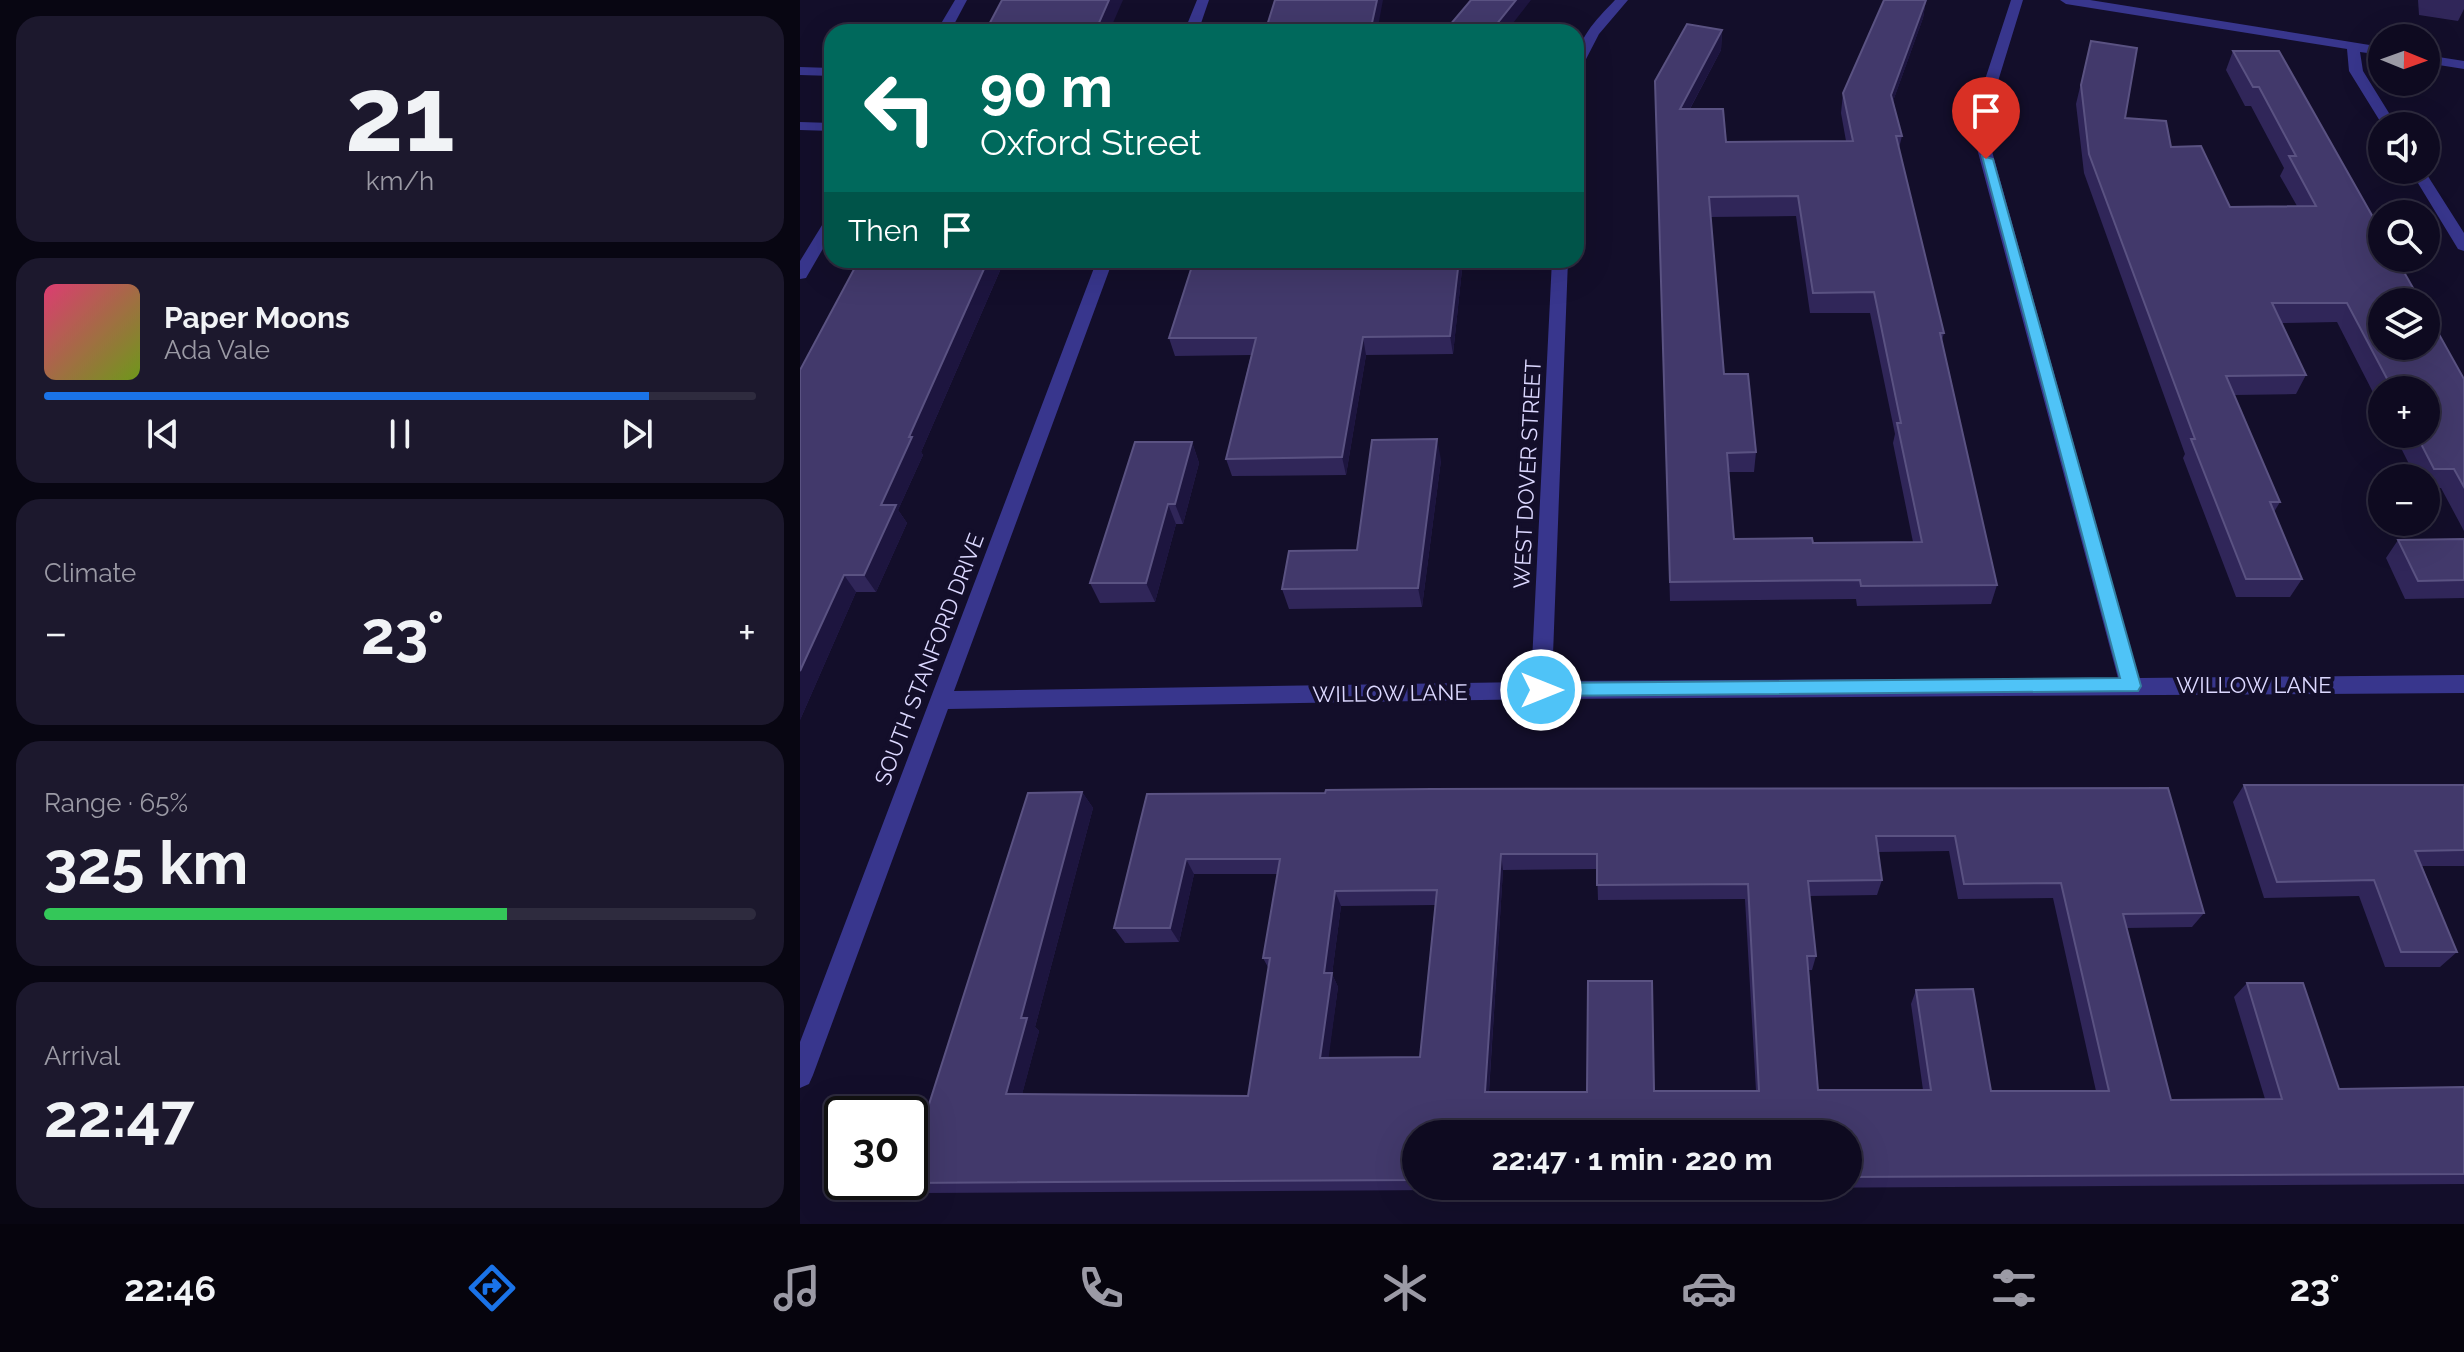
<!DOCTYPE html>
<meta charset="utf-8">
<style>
body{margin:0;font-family:Raleway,sans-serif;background:#1c182d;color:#f1f3f6;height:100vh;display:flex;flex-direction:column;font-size:30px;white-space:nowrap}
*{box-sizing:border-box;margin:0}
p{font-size:26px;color:#9b9aa5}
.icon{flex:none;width:44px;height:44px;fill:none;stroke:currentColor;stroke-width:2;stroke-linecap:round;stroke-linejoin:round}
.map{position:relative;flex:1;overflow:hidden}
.drawer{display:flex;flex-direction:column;gap:16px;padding:16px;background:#080612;width:800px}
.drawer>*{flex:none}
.banner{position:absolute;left:24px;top:24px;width:760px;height:244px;border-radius:24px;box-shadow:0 8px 32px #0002,0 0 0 2px #2e2b3e;background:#00695c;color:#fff;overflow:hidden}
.needle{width:52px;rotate:91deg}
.fabs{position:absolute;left:1568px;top:24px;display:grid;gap:16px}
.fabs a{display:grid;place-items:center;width:72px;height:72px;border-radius:50%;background:#0e0a20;box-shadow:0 8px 32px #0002,0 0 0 2px #2e2b3e;font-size:40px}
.speed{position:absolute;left:24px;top:1096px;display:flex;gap:16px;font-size:40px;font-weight:700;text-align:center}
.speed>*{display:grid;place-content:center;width:104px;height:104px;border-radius:50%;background:#0e0a20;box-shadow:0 8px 32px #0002,0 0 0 2px #2e2b3e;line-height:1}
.speed .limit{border:4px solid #111;border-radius:12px;background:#fff;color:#111}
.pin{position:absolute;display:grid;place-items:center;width:68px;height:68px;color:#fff;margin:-82px -34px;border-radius:50% 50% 50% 0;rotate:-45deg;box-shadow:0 0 8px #0007}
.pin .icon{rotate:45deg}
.me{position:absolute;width:88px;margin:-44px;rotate:90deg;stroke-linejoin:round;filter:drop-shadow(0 0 6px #0008)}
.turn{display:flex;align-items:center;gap:28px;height:168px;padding:0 24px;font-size:36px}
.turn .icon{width:104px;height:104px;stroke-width:2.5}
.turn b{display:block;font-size:56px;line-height:68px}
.then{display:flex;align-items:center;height:76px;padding:0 24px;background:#0003;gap:16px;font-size:30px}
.big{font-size:60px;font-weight:700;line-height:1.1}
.drawer .tile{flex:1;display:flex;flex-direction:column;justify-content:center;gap:12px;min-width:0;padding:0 28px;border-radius:24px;background:#1c182d}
.drawer .dial{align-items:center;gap:0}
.dial b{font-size:104px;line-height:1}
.song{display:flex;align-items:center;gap:24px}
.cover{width:96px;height:96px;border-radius:12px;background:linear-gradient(135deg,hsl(340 70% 55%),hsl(80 70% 35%))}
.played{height:8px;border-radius:4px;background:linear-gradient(90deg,#1a73e8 85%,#2e2b3e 85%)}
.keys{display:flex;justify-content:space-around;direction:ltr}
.heat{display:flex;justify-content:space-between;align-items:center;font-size:44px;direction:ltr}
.charge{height:12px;border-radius:6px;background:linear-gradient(90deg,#34c759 65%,#2e2b3e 0)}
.trip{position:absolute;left:602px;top:1120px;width:460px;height:80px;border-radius:40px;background:#0e0a20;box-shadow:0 8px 32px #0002,0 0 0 2px #2e2b3e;font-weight:700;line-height:80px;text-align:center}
.dock{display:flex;height:128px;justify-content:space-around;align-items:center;background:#06040d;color:#9b9aa5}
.dock .icon{width:56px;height:56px}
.dock .current{color:#1a73e8}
.dock b{font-size:36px;color:#f1f3f6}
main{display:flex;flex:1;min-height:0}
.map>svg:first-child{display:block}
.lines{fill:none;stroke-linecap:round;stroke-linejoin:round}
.minor{fill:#38368d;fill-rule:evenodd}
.wall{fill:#302659;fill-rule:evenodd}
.shaded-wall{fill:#1d153f}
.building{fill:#42396b;stroke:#5a5282;stroke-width:2;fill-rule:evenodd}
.route{fill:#4fc3f7;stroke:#337fa1;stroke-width:2}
.labels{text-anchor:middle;stroke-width:8;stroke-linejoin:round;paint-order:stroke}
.street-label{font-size:22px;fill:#dcd8ff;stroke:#130e2a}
</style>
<main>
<section class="drawer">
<div class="tile dial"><b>21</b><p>km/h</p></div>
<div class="tile">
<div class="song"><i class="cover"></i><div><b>Paper Moons</b><p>Ada Vale</p></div></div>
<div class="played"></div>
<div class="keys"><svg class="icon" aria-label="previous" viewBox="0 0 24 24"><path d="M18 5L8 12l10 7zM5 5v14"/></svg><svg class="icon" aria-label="pause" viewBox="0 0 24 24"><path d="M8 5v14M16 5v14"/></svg><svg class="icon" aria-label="next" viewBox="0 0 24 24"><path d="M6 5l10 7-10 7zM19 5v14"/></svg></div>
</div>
<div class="tile"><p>Climate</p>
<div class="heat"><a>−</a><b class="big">23°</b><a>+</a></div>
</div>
<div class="tile"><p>Range · 65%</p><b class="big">325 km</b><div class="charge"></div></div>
<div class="tile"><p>Arrival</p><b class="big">22:47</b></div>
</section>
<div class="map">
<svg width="1664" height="1224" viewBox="0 0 1664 1224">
<rect width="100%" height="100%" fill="#130e2a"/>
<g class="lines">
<path class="minor" d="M155 0H167L150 32H136Z
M397 0H409L398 32H384Z
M815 0H828L799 34 783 65 776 69C776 39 795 21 815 0Z
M1211 0H1223L1191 104 1188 137 1339 678 1664 675V693L741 699 148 709 13 1075 9 1084 0 1088V1042L297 260H313L154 691 731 682 752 260H768L752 681 1318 678 1174 137 1177 104Z
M1260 0H1290L1582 47V55L1560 52 1563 71 1597 126H1583L1549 71 1547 49 1266 4Z
M1626 55 1664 61V69L1626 63Z
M0 67 32 68V76L0 75Z
M0 122 32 123V131L0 130Z
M1610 170H1624L1664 233V251L1658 249Z
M32 215V233L6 278 0 279V261L27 217Z"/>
</g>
<path class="wall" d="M1126 0 1123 18 1093 101 1102 136 1099 148 1144 333 1142 340 1197 585 1191 604 1057 606 1056 599 870 601 855 81 922 30 921 50 890 109 926 142 1046 141 1041 113 1043 93ZM996 216 1010 313H1070L1095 434 1093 443 1113 542 1013 543 934 539 928 472H954L956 452 924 374 910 217Z
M1618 0H1664V9L1658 21 1619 15Z
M1291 41 1325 118 1371 147 1430 207 1497 206 1480 176 1484 168 1451 106H1445L1426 70 1433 51 1664 379V531L1641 488H1626V478H1616L1594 434H1626V390H1582V410L1537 322 1481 323 1506 375 1496 394 1434 395 1480 502 1474 512 1502 579 1490 597H1436L1383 458 1385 454 1284 173 1276 104Z
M59 260H210L208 266H202L121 452 123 455 98 510 107 523 76 592H56L0 720Z
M394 260H663L653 354 566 355 546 475 432 476 426 459 451 355 375 356 369 338Z
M392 442 399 463 383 524H376L355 602 300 603 290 583Z
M641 460 622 607 489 609 482 589 557 550Z
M1664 539V598L1605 599 1586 558 1598 540Z
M1444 785H1664V866H1622L1657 952 1640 967H1585L1559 896 1464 898 1433 802Z
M1368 788 1404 913 1392 927 1327 928 1371 1100 1465 1099 1434 997 1447 983 1539 1089 1664 1087V1184L120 1193 104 1183 282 792 293 808 235 1027 239 1031 222 1094 448 1096 469 969 463 958 477 874H394L379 942 325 943 314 928 347 794ZM1149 851 1158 899 1253 898 1296 1091H1191L1116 990 1111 1004 1123 1090H1018L1009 970H1012L1016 956 1010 896 1077 895 1082 880 1078 852ZM797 869 798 900 945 899 956 1091 689 1092 703 870ZM635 905 620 1057 528 1058 538 987 532 974 541 906ZM616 1134H1048V1186H616Z"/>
<path class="shaded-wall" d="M309 0H323L309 32H295Z
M577 0H583L577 32H570Z
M716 0H731L706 32H694L696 25Z
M1126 0 1123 18 1088 115 1091 95Z
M922 30 921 50 879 129 880 109Z
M188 260H200L202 266 121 452 123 455 98 510 107 523 76 592 64 575 81 505 109 437Z
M659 260H663L653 354 650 336Z
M563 337 566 355 546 475 542 457Z
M637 439 641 460 622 607 618 588Z
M392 442 399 463 383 524 375 504Z
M368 504 376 524 355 602 346 583Z
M44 575 56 592 0 720V671Z
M282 792 293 808 235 1027 239 1031 219 1106 206 1094 221 1018Z
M701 854 703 870 688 1104 685 1092Z
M386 859 394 874 379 942 370 928Z
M535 891 541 906 532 974 538 987 527 1070 520 1058 524 973Z"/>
<path class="building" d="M202 0H309L295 32H185Z
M475 0H577L570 32H465Z
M671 0H716L696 25 694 32H644Z
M1084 0H1126L1091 95 1102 136H1096L1144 333H1140L1197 585 1061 586 1060 580 870 582 855 81 887 24 922 30 880 109H923L926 142 1053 141 1043 93ZM998 196 1013 293 1074 292 1101 423H1097L1122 542 1013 543 1012 538 934 539 927 453 956 452 948 374H924L909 197Z
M1291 41 1337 48 1325 118 1366 121 1371 147 1401 146 1430 207 1516 206 1489 156H1496L1459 87H1453L1433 51H1479L1582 233V258H1596L1621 302H1582V346H1626V311L1664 379V487L1654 469H1634L1616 434H1626V390H1593L1547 303H1472L1506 375 1426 376 1480 502H1470L1502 579H1446L1391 439H1395L1289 154 1281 85Z
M59 260H188L109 437H112L81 505H96L64 575H44L0 671V370Z
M394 260H659L650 336 563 337 542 457 426 459 456 338H369Z
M637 439 618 588 482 589 489 551 557 550 572 440Z
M335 442H392L375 504H368L346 583H290Z
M1664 539V580L1618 581 1598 540Z
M1444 785H1664V850L1615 851 1657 952H1601L1574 880 1477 882Z
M1368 788 1404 913 1323 914 1371 1100 1482 1099 1447 983H1503L1539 1089 1664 1087V1174L1048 1177V1134H616V1180L104 1183 110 1182V1164L228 793 282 792 221 1018H227L206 1094 448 1096 470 958H463L480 859H386L370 928H314L347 794 525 793 526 790 631 789ZM1076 836H1155L1164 884 1261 883 1309 1091H1191L1173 989 1116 990 1131 1090H1018L1007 956H1016L1008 881 1082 880ZM701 854H797V885L948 884 959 1091H854L852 981H788L787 1092H685ZM637 890 620 1057 520 1058 532 973H524L535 891Z"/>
<path class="route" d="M1182 156 1193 159 1341 686 1338 691 734 696 731 690 741 683 1320 678Z"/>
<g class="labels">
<g class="street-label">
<text transform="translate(727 474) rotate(-87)" y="8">WEST DOVER STREET</text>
<text transform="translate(129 659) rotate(-69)" y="8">SOUTH STANFORD DRIVE</text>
<text x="1454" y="693">WILLOW LANE</text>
<text transform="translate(590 693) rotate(-1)" y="8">WILLOW LANE</text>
</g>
</g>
</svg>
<div class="fabs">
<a><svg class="needle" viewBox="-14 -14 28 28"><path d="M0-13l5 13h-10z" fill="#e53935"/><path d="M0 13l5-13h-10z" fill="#9b9aa5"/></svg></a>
<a><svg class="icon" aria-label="sound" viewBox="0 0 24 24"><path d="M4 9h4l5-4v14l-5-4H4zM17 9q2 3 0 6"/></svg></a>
<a><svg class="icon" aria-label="search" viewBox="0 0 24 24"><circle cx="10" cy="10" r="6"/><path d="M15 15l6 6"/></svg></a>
<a><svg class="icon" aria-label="layers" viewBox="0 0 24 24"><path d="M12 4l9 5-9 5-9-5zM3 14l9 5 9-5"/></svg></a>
<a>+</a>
<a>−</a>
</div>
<div class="speed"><div class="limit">30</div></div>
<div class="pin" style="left:1186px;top:159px;background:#d93025"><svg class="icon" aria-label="arrive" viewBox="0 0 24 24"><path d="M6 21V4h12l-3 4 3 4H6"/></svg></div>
<svg class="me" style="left:741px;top:690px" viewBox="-20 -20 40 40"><circle r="17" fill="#4fc3f7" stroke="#fff" stroke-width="3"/><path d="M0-11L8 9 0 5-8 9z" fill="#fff"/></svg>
<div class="trip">22:47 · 1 min · 220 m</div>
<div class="banner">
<div class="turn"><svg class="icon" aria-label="left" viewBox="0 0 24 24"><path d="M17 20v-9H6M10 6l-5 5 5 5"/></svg><div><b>90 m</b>Oxford Street</div></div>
<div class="then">Then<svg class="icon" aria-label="arrive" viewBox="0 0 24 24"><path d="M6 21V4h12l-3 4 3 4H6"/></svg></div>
</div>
</div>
</main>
<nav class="dock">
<b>22:46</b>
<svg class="icon current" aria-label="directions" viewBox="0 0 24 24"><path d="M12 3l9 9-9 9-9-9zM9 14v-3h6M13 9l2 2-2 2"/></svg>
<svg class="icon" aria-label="music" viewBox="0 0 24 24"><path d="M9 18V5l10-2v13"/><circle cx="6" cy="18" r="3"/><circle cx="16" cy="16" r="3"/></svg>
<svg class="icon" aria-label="phone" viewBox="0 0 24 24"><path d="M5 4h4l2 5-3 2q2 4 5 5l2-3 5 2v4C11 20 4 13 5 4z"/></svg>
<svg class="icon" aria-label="climate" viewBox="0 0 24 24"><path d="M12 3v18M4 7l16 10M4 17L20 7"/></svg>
<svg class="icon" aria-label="car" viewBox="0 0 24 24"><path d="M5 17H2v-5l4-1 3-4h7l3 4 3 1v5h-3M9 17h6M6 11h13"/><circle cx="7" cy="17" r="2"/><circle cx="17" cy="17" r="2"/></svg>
<svg class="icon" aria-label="filters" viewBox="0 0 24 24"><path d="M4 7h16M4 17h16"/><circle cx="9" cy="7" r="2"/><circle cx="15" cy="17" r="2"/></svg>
<b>23°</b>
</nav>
